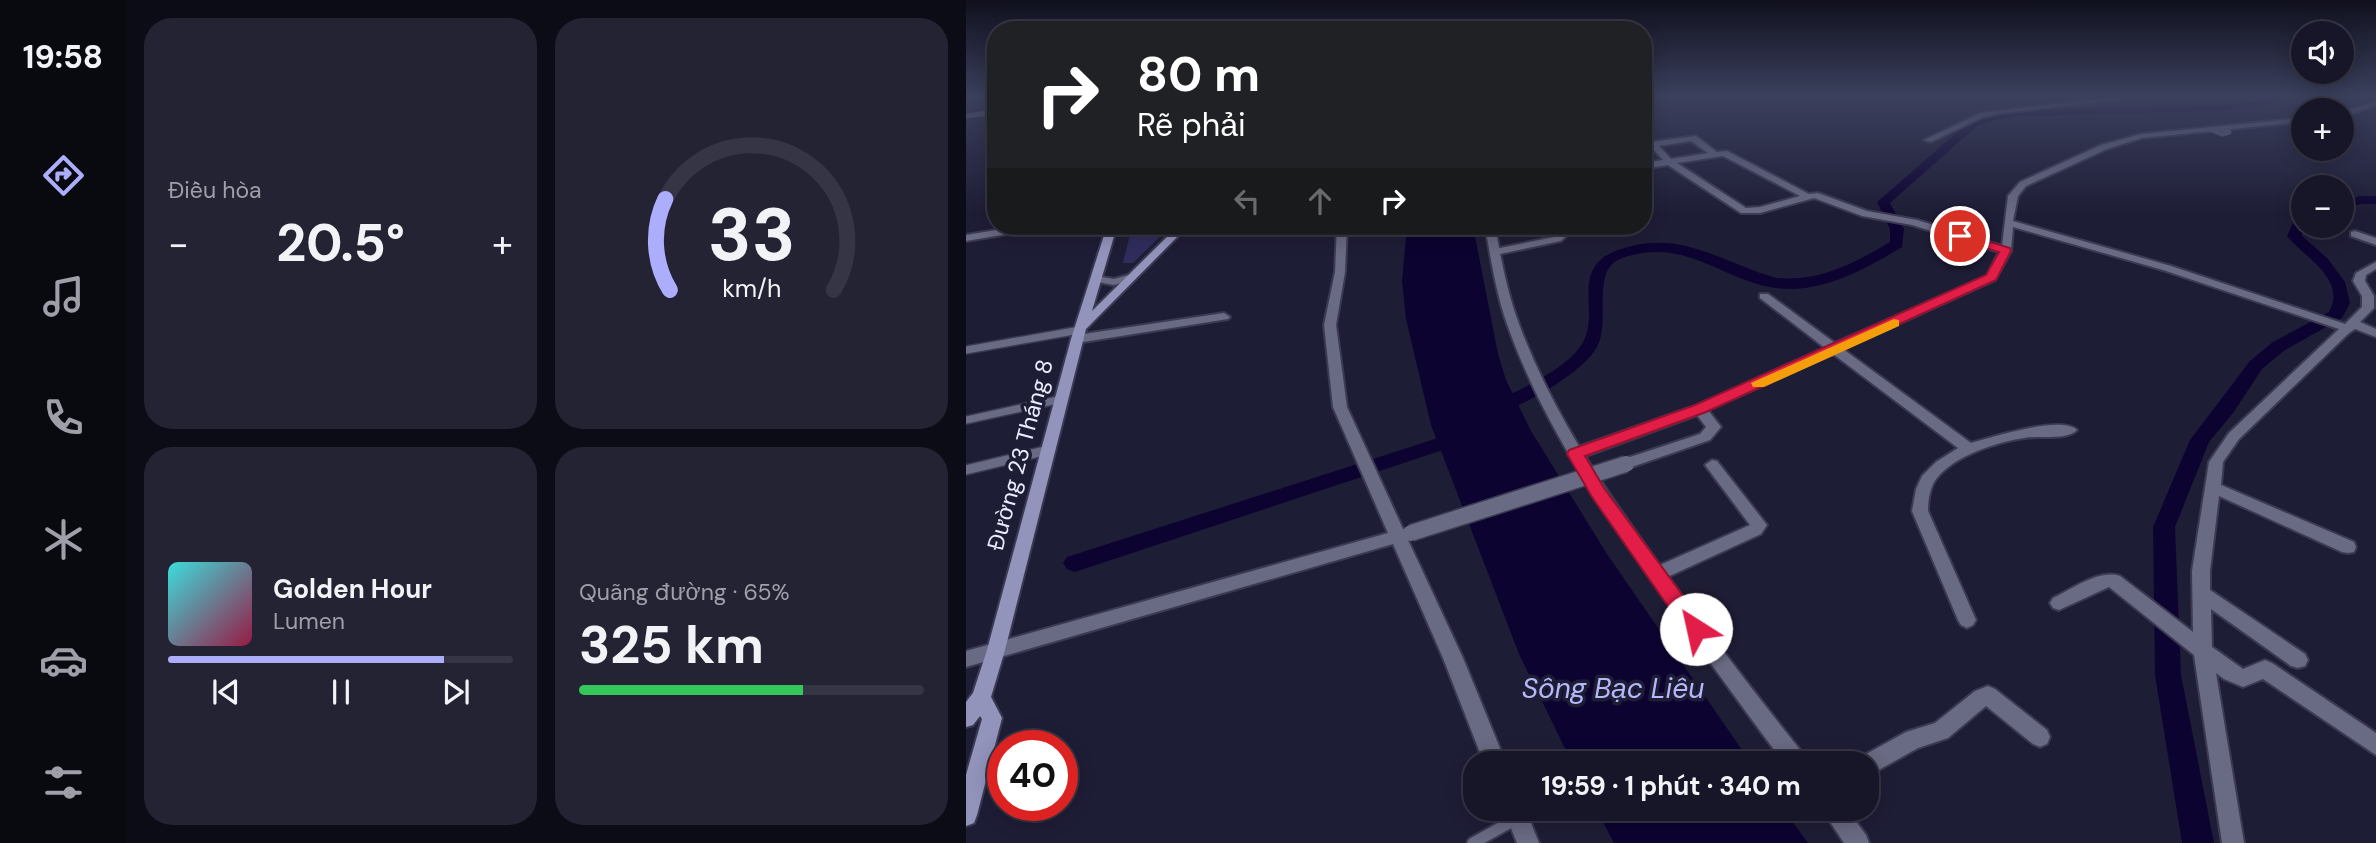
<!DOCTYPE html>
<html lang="vi">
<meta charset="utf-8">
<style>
body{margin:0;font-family:"DM Sans",sans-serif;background:#232334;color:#f1f3f6;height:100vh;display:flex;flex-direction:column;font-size:26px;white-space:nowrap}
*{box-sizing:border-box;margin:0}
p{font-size:23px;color:#9e9fa8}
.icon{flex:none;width:38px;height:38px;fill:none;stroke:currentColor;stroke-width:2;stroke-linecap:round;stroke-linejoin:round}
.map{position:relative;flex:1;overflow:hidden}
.sheet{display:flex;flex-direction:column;gap:18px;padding:18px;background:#0c0c16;width:840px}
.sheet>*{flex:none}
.hud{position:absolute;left:21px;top:21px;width:665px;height:214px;border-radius:28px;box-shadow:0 4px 18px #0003,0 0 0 2px #353545;background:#202124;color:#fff;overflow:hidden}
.tools{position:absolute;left:1325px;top:21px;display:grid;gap:14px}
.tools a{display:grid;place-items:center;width:63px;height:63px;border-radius:50%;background:#161628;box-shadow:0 4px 18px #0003,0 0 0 2px #353545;font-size:35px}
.speed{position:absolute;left:21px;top:730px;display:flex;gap:14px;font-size:35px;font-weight:700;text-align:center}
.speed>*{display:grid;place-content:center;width:91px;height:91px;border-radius:50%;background:#161628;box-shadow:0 4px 18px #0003,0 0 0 2px #353545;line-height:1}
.speed .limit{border:10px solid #d22;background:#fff;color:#111}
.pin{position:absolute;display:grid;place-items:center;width:60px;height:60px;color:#fff;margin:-30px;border:4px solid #fff;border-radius:50%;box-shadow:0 2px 7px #0007}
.me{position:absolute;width:77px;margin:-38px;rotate:325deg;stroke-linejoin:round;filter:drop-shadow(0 0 5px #0008)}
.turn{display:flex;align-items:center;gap:24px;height:147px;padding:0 35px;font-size:32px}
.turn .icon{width:91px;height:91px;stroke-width:2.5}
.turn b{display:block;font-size:49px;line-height:60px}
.lanes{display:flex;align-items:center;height:66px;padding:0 35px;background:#0003;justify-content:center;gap:35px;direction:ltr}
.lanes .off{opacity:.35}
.big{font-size:52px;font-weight:700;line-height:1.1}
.sheet .card{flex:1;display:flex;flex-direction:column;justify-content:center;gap:10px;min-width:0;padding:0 24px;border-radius:28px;background:#232334}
.sheet .dial{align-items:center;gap:0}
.dial svg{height:182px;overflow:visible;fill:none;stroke:#353545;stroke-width:7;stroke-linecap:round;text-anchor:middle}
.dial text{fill:#f1f3f6;stroke:none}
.song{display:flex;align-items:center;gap:21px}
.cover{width:84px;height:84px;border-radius:10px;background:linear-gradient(135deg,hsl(180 70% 55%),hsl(340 70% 35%))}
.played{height:7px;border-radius:4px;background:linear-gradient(90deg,#adaefb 80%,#353545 80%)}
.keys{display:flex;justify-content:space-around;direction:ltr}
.heat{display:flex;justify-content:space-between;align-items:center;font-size:38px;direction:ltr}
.charge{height:10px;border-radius:5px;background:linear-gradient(90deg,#34c759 65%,#353545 0)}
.sheet .tiles{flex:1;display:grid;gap:18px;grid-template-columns:repeat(2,1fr)}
.trip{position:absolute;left:497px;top:751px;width:416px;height:70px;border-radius:28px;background:#161628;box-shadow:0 4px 18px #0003,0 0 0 2px #353545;font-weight:700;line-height:70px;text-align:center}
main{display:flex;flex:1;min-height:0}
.menu{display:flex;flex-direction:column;width:126px;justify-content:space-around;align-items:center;background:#090910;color:#9e9fa8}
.menu .icon{width:49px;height:49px}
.menu .current{color:#adaefb}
.menu b{font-size:32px;color:#f1f3f6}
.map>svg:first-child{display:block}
.green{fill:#302d5d}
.water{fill:#0d0331}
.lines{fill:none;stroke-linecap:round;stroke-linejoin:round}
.canal{fill:#0d0331;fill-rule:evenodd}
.service-far3-casing{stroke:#3b3a52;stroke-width:6}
.service-far2-casing{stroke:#3b3a52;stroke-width:10}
.service-far1-casing{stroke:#3b3a52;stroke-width:12}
.service-casing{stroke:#3b3a52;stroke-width:15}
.minor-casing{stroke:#3b3a52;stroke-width:4}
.tertiary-casing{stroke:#3b3a52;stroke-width:4}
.secondary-casing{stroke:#3b3a52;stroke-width:4}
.service-far3{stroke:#696a83;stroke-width:4.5}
.service-far2{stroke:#696a83;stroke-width:7}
.service-far1{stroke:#696a83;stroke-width:9}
.service{stroke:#696a83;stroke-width:11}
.minor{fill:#696a83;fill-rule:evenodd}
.tertiary{fill:#696a83;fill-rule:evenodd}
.secondary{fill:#9294bc;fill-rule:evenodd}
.minor-bridge-casing{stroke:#3b3a52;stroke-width:19;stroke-linecap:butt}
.minor-bridge{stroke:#696a83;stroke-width:16}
.route{fill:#e11d48;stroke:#92132f;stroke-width:2}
.slow{fill:#f59e0b}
.labels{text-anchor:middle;stroke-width:7;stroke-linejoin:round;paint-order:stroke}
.street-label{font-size:23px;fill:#ebecfd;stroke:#1e1d36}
.near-water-label{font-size:28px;font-style:italic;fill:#b7b8fa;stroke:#1e1d36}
</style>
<main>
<nav class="menu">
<b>19:58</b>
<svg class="icon current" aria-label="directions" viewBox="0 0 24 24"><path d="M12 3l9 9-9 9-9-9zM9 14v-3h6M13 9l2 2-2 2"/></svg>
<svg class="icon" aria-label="music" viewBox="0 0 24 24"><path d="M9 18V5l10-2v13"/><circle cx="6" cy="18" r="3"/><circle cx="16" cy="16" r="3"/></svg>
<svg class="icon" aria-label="phone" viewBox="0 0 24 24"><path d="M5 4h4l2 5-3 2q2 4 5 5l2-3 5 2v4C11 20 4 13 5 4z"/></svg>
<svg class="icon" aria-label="climate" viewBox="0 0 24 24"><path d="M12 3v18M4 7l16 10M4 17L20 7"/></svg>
<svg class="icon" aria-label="car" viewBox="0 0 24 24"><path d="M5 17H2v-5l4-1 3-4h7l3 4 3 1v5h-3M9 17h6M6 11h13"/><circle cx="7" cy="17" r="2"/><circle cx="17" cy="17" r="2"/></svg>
<svg class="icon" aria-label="filters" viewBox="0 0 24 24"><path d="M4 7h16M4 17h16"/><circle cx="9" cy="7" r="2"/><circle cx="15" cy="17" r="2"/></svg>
</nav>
<section class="sheet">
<div class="tiles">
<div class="card"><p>Điều hòa</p>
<div class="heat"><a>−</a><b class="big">20.5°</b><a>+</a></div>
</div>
<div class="card dial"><svg viewBox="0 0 100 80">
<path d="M14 69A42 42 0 1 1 86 69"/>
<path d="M14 69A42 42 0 0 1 12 29" stroke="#adaefb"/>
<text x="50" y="56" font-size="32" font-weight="700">33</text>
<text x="50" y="72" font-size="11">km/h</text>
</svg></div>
<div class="card">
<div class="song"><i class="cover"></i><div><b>Golden Hour</b><p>Lumen</p></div></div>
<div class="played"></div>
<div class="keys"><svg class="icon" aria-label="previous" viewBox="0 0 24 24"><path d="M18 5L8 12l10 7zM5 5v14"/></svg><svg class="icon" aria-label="pause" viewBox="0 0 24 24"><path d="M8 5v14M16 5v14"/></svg><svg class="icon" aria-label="next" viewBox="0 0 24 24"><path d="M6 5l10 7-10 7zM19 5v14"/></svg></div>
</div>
<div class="card"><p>Quãng đường · 65%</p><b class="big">325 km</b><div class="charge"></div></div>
</div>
</section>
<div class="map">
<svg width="1410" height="843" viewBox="0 0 1410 843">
<rect width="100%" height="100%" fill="#1e1d36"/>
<path class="green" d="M166 226H205L167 263H157Z"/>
<path class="water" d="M441 226H507L532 354 540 380 565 431 641 554 785 763H606L553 654 465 425 440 319 436 281Z
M630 809H817L842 843H648Z"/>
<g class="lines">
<path class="canal" d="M1307 96H1321L1295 107 1253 111 1052 116 1030 120 1011 126 924 203 938 229 936 247C903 267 867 287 828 289 762 291 725 232 654 259 625 270 645 323 631 347 616 374 554 408 525 416L516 410 518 406C546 394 596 372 614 347 638 314 600 269 652 250 671 243 690 241 710 244 745 250 777 269 811 278 853 282 889 263 924 242V229L911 202 1003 122 1024 115 1052 110 1253 105 1293 101Z
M1394 196H1410V204H1395L1376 210V202Z
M1337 219V226H1342L1335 235 1362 259 1379 282 1384 303 1376 318 1319 350 1296 369 1267 413 1243 442 1209 527 1215 675 1248 843H1216L1189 675 1187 527 1224 440 1284 361 1307 342 1363 312C1381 279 1339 258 1321 236L1327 223Z
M497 430 504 431 507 436 504 441 109 572 101 569 97 563 101 557Z"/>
<defs>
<path id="service-far3" d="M0 116 30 112
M1244 129 1256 134 1263 132 1255 128"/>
<path id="service-far2" d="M0 350 114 330
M0 420 96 399"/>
<path id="service-far1" d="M0 470 82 450"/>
<path id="service" d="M507 843 552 818"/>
<path id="minor" d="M1159 96H1184L1035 113 1017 117 965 142 958 140 1015 113Z
M1410 101V105L1376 117V113Z
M1337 118V122L1176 138 1141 149 1060 186 1052 196 1047 221 1205 266 1379 324 1396 307V296L1387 281 1390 273 1410 262V269L1400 275 1399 281 1408 296V308L1394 322 1410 329V337L1389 329 1383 333 1273 439 1257 462 1255 485 1388 542 1390 547 1388 552 1382 553 1376 552 1253 496 1244 571V590L1339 654 1342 660 1339 666 1332 668 1325 666 1245 609 1246 647 1277 669 1299 660 1306 663 1410 733V755L1297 679 1277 687 1258 679 1250 673 1278 843H1256L1228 655 1143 587 1093 610 1087 608 1084 603 1087 598C1106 589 1133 569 1154 576L1227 632 1226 571 1243 462 1263 433 1373 329 1197 270 1047 227 1045 251 1029 280 877 349 1005 443C1026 437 1096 415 1111 430 1100 441 1073 435 1058 438 1030 442 981 458 967 484 963 493 962 502 962 511L1010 620 1007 625 1001 628 995 625 992 620 946 511 950 489 956 476 970 462 992 448 867 354 742 410 755 427 744 440 660 469 653 464 655 460 734 434 740 427 731 415 614 458 609 459 602 454 604 450 729 406 859 348 794 298V294H802L869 343 1021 276 1033 252 946 225 896 216 848 198 794 213H775L702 165 677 169V163L697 160 684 146V142L730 136 751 152 761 151 843 194 852 193 901 211 951 220 1036 246 1042 196 1054 182 1135 145 1175 134ZM725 141 742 153 705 159 693 146ZM757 156 834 196 794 207 780 208 711 163Z
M55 226H76L71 229 0 241V235Z
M371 226H381L379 272 370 325 381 407 437 529 446 530 448 534 442 540 497 658 540 763H518L477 658 427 544 0 667V651L422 533 367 407 358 325 369 272Z
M592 226H602L601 235 595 241 529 255 524 252 529 249 588 237 591 234Z
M1389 231 1410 238V245L1385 236V232Z
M166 274 170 275V279L148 285 126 281 125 279 130 276 148 279Z
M258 313 264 317 262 319 111 343 105 339 111 335Z
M746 460 751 461 801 525 795 534 697 579 691 581 685 579 682 574 685 569 784 525 739 465Z
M1022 686 1029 689 1081 730 1084 737 1081 744 1074 747 1067 744 1020 706 982 738 952 748 909 772 901 775V763H891L893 758 940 732 969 723 1009 691Z
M537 808H559L573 843H551Z"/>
<path id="tertiary" d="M519 226H529C535 259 541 292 553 324 587 416 643 496 700 574 745 636 791 696 839 756L842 763H818C772 702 728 640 684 578 628 498 574 417 541 324 530 293 525 259 519 226Z
M855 808H880L900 835 903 843H878Z"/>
<path id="secondary" d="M141 226H151L126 311 212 226H222L120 329 39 650 25 697 36 718 11 815 8 823 0 826V775L16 719 14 716 7 725 0 727V702L7 693 21 650 105 339Z"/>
</defs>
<use href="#service-far3" class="service-far3-casing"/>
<use href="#service-far2" class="service-far2-casing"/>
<use href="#service-far1" class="service-far1-casing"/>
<use href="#service" class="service-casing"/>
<use href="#minor" class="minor-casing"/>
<use href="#tertiary" class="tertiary-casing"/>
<use href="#secondary" class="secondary-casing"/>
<use href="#service-far3" class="service-far3"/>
<use href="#service-far2" class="service-far2"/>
<use href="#service-far1" class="service-far1"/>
<use href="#service" class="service"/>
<use href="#minor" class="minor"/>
<use href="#tertiary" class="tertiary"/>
<use href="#secondary" class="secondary"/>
<defs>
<path id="minor-bridge" d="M445 533 660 464"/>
</defs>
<use href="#minor-bridge" class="minor-bridge-casing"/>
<use href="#minor-bridge" class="minor-bridge"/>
</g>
<linearGradient id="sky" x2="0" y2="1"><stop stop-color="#10101e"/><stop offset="0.45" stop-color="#3b405d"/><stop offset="1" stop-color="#3b405d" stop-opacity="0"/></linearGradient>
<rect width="1410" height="214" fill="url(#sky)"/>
<path class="route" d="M994 233 1044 248 1045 251 1030 280 740 412 619 456 638 488 737 623 740 629 737 635 730 638 722 635 626 497 601 454 603 450 729 405 1020 275 1033 252 990 239 988 236Z"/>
<path class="slow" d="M928 319 933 320V326L798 387H787L785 383Z"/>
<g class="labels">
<g class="street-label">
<text transform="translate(54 455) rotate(-75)" y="8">Đường 23 Tháng 8</text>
</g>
<g class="near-water-label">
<text x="647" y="698">Sông Bạc Liêu</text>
</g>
</g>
</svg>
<div class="tools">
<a><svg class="icon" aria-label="sound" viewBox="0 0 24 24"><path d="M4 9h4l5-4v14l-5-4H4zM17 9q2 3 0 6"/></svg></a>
<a>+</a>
<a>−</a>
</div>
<div class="speed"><div class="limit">40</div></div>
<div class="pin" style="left:994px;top:236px;background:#d93025"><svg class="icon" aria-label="arrive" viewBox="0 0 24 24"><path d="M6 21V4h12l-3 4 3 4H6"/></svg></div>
<svg class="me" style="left:730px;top:629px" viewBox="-20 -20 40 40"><circle r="19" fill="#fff"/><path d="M0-13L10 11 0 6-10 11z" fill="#e11d48"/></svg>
<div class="trip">19:59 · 1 phút · 340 m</div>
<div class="hud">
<div class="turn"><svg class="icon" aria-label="right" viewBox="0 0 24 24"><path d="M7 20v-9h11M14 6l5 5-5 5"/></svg><div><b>80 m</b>Rẽ phải</div></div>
<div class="lanes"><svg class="icon off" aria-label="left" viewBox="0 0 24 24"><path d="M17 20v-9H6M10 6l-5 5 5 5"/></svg><svg class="icon off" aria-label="ahead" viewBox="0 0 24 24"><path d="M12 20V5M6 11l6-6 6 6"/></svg><svg class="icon" aria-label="right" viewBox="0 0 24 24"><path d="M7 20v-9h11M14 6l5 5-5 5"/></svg></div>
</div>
</div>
</main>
